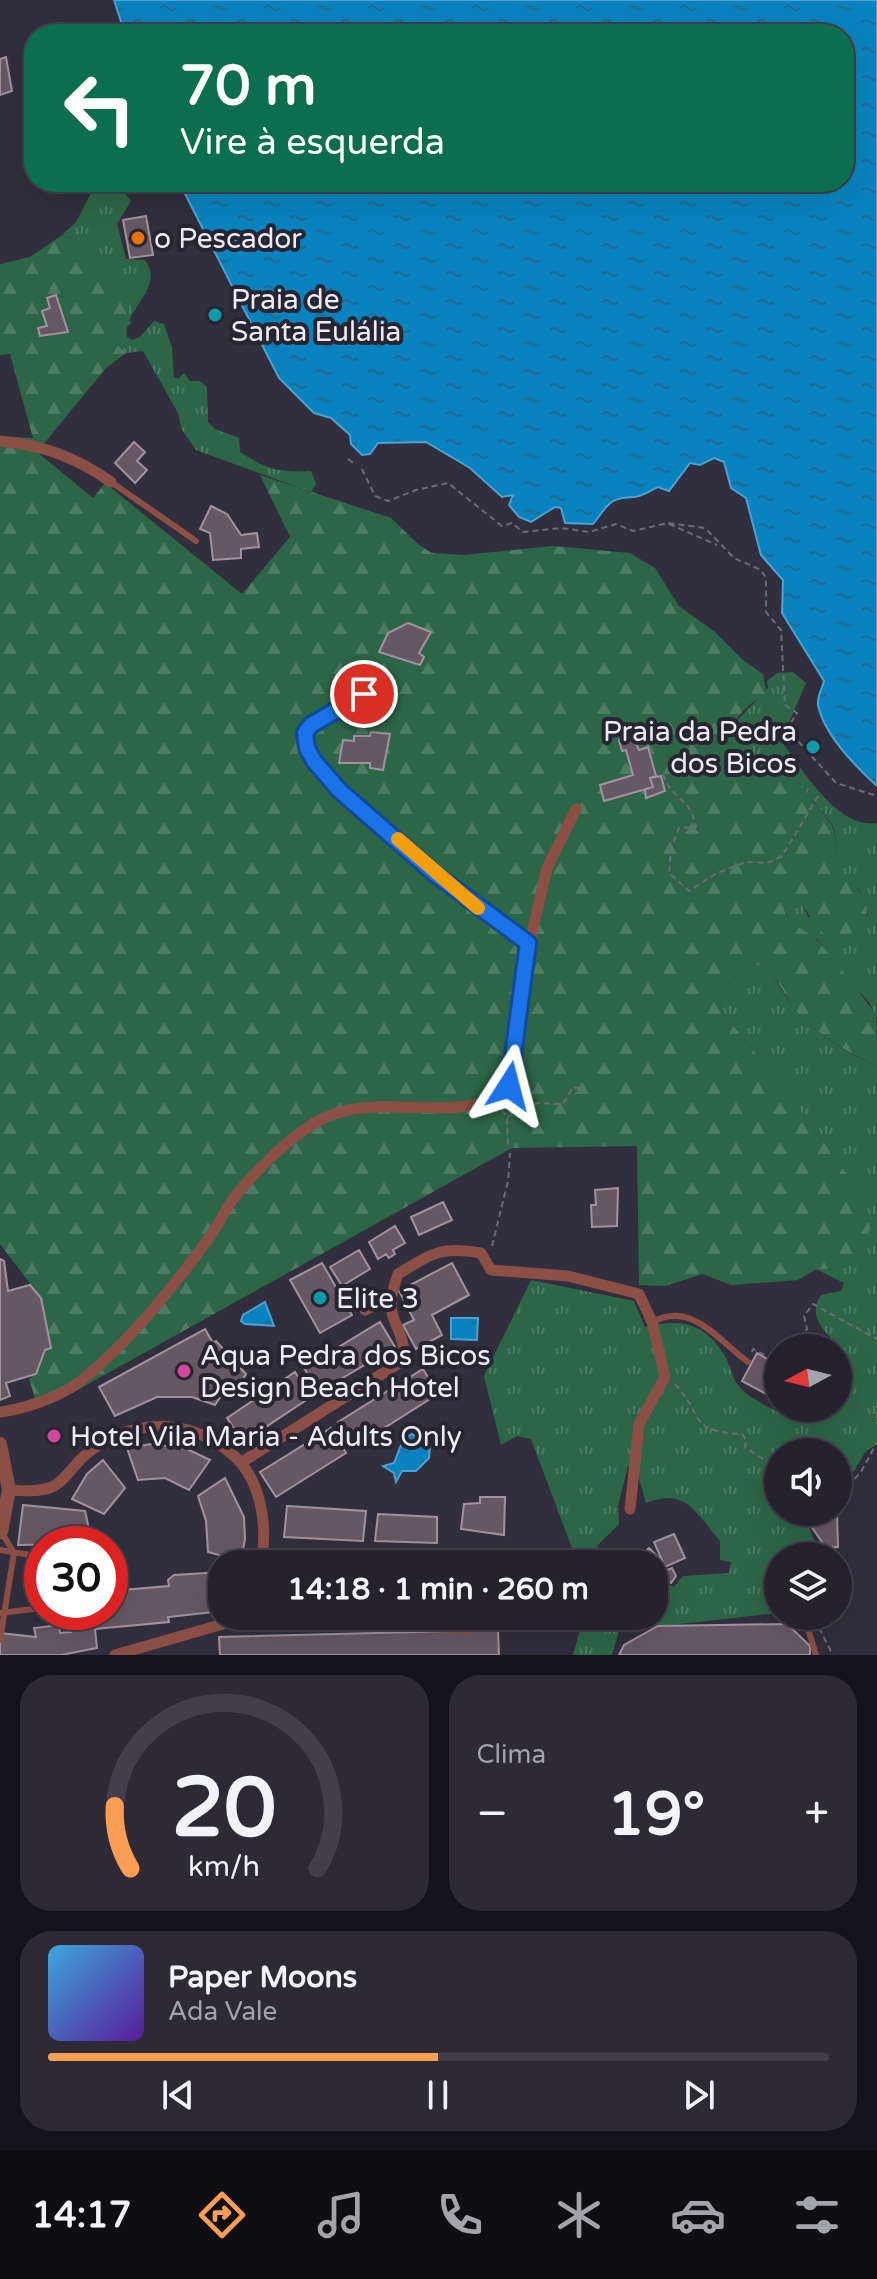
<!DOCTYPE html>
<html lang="pt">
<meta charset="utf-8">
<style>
body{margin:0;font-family:"Varela Round",sans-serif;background:#2d2a36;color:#f1f3f6;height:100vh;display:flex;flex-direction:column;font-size:30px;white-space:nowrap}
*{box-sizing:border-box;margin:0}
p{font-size:26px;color:#a3a4aa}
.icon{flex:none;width:44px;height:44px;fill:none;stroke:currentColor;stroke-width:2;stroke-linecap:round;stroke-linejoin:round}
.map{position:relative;height:1655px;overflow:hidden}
.panel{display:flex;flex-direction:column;gap:20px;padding:20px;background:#141319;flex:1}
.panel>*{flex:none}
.banner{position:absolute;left:24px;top:24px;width:830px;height:168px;border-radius:32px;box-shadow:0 8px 32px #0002,0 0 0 2px #423f4a;background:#0b6e4f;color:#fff;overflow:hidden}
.needle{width:52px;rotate:263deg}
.tools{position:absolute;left:764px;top:1334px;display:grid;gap:16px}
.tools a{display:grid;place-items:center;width:88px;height:88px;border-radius:50%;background:#25222e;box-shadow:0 8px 32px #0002,0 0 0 2px #423f4a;font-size:40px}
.speed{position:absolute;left:24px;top:1526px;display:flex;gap:16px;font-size:40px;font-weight:700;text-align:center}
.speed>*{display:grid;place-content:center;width:104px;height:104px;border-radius:50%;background:#25222e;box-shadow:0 8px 32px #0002,0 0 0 2px #423f4a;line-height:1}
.speed .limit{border:12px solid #d22;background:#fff;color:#111}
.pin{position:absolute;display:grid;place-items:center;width:68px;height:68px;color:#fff;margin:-34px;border:4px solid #fff;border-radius:50%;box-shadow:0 2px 8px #0007}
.me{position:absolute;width:88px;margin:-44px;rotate:9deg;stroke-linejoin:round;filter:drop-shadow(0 0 6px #0008)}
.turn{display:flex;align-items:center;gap:28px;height:168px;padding:0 24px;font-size:36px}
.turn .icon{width:104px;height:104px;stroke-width:2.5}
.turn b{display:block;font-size:56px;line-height:68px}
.big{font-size:60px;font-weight:700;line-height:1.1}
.panel .widget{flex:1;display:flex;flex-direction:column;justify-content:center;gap:12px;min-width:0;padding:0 28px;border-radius:32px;background:#2d2a36}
.panel .dial{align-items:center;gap:0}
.dial svg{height:208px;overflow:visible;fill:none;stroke:#423f4a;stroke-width:7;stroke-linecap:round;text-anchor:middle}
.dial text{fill:#f1f3f6;stroke:none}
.song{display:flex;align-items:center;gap:24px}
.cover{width:96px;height:96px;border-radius:12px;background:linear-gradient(135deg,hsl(200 70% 55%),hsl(270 70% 35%))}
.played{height:8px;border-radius:4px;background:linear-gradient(90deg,#fc9d54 50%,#423f4a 50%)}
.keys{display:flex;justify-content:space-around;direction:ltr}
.heat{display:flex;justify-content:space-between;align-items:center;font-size:44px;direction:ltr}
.panel .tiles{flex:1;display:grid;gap:20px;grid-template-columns:1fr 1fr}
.widget:last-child{grid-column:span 2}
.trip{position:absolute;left:208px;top:1550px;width:460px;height:80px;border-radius:32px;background:#25222e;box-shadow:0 8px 32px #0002,0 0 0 2px #423f4a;font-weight:700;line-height:80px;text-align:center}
.tab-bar{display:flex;height:128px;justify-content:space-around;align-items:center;background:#0f0e12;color:#a3a4aa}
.tab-bar .icon{width:56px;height:56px}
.tab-bar .selected{color:#fc9d54}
.tab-bar b{font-size:36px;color:#f1f3f6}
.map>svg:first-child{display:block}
.grass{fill:url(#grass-tufts)}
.forest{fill:url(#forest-firs)}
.water{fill:url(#water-ripples);stroke:#4da2cf;stroke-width:2}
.building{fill:#665863;stroke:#a2929f;stroke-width:2}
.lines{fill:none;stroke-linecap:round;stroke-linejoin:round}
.path{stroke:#6e6b78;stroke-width:2;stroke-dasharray:6 4;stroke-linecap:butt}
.service{stroke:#8c4f45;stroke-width:6}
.minor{stroke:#8c4f45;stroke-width:11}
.tertiary{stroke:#8c4f45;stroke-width:14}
.route-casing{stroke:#114b97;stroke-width:20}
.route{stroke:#1a73e8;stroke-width:14}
.slow{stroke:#f59e0b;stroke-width:14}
.food-dot{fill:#e8710a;stroke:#282532;stroke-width:3}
.culture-dot{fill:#0f9aa8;stroke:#282532;stroke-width:3}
.hotel-dot{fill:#d1479c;stroke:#282532;stroke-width:3}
.labels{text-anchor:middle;stroke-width:8;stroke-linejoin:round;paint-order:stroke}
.poi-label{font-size:28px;fill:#edebf4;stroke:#282532;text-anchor:start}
</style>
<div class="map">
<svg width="877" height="1655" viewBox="0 0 877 1655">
<defs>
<pattern id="grass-tufts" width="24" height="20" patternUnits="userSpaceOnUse" patternTransform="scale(2)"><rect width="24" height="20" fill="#2d6647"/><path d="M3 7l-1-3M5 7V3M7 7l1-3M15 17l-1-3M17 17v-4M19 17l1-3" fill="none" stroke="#4c7c62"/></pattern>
<pattern id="forest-firs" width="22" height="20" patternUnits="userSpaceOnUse" patternTransform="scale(2)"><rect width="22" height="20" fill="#2d6647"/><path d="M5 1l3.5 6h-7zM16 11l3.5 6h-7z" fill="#4c7c62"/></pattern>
<pattern id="water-ripples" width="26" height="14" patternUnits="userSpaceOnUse" patternTransform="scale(2)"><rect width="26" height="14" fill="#0983bf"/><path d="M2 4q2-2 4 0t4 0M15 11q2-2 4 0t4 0" fill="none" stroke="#226b90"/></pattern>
</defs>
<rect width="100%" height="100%" fill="#312e3d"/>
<path class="grass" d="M97 182H115L131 201 117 224 126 259 145 260C166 289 122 309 127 337L132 340 140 337 154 321 164 324 172 348 174 377 178 379 184 373 190 381H200L207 387 208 422 215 429 239 438 240 452C266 469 279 473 311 471L316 484 311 492 196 450 182 430 178 413 143 351 126 353 108 336 83 242 62 235 76 222Z
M793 672 806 683 781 741C803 769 836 829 877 823V1018L869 1002 841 973 818 940 790 922 784 909 787 902H801L808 917 858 923 868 915C861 880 853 891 839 869 831 856 839 839 833 826 828 818 796 779 788 774 770 761 723 761 727 731L768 688 767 681 777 673Z
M758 965C776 972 780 989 790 1003 811 1031 845 1053 877 1066V1444L866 1451 846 1484H838V1452H778V1512H803L820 1555 778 1556V1613L619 1631 612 1655H573L584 1616H654V1579L674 1587 683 1576 729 1573 731 1562 720 1560V1541C695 1512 686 1487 646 1503L635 1464 628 1466 618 1506 619 1524 597 1546 606 1561 612 1564H578L531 1439 517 1436 501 1445 484 1376 531 1280 634 1301 645 1327C681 1318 705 1323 725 1356 730 1365 732 1377 738 1385 747 1398 772 1408 786 1416L795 1408H838V1348H830V1337C818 1326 810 1310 821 1295L841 1291 844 1283 816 1269 838 1270 866 1202 777 1078 721 1011C719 989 736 968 758 965Z"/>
<path class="forest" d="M62 235 83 242 125 300 131 324 108 336 126 353 106 368 37 452 93 498 105 483 242 594 290 537 260 475 391 518 419 545 432 553 464 555 553 546 630 553 655 568 679 606 715 632 743 660 763 674 767 695C753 699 743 711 734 722 706 755 769 761 787 773 798 780 823 813 831 824 840 837 830 858 841 871 854 888 873 897 865 922L858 923 847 939C819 942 815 921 801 903L787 902 784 909C789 926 802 927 814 937 821 943 874 1009 876 1016 877 1030 877 1051 877 1066 847 1053 821 1037 798 1013 783 997 780 974 758 965 736 968 719 989 721 1011L777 1078 866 1201 870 1227 864 1251 837 1270 816 1269 798 1280 731 1285 703 1274 665 1286 639 1285 637 1146 512 1148 74 1392 37 1405 29 1379C41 1371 39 1354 51 1347L41 1298 0 1244V436L33 438 10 354 0 355V264L30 257Z"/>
<path class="water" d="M114 0H877V786C855 766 824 735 818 705 817 696 822 689 824 681L782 613 783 580 761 555 746 498 731 488 724 462 714 458 700 465 690 463 669 491 658 487C651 490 642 497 634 497 608 498 609 504 593 524L565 523 561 508 555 507 531 522 519 517 509 505 513 495 502 497 470 468 426 442 378 443 370 454 362 455 351 444 350 435 331 418 314 413 279 378 179 182H844V34H125Z
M265 1302 274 1326 245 1324 241 1321 243 1315Z
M451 1318H478L477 1340 451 1339Z
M412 1434 430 1446 429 1458 416 1471H402L396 1482 394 1473 383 1466 394 1463 403 1440Z"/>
<path class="building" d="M6 57 12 91 0 95V59Z
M146 216 153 255 130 258 123 220Z
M56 295 68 332 40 336 38 328 47 326 42 311 50 308 47 298Z
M134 442 145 452 137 461 147 470 135 483 115 463Z
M211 506 227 514 241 535 257 533 259 547 241 549V558L213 560 210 533 200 529Z
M408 623 431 632 419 653 424 657 420 665 379 652 388 633Z
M371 732 390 734 383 770 370 768V763H339L343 740 354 741V736H370Z
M631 732 639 750 648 747 656 776 650 778 653 787 604 801 600 785 633 775 626 750 622 751 619 740Z
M661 776 665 791 646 798 645 789 653 787 650 778Z
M618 1188 617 1226 592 1227 591 1205H596L595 1190Z
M443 1202 452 1220 419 1235 411 1217Z
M395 1226 405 1243 393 1250 395 1254 389 1258 386 1254 378 1259 369 1242Z
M359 1250 370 1269 342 1286 330 1267Z
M0 1259 4 1261 8 1291 30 1285 41 1298 51 1348 45 1350 36 1374 6 1383 10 1396 0 1400Z
M322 1263 352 1315 320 1333 290 1280Z
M452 1263 469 1295 432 1315 442 1335 416 1349 403 1325 414 1320 399 1291Z
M380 1322 395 1347 319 1392 304 1368Z
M205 1329 213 1343 216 1341 246 1374 232 1399 223 1393 215 1405 192 1397H157L115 1416 99 1387Z
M757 1353 778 1365V1376L768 1395 742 1381Z
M423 1369 438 1394 354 1447 338 1422Z
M295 1372 311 1397 243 1442 227 1418Z
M331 1428 346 1453 276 1497 260 1472Z
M151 1444 187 1449 210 1460 189 1490 165 1478 138 1480 127 1448Z
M103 1460 125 1488 104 1514 72 1499 87 1474Z
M225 1478 244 1517 245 1539 241 1561 208 1552 206 1521 198 1496Z
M480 1497H505L504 1535 461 1529 464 1504 480 1503Z
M23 1505 85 1511 89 1529 84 1530 82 1544 18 1545Z
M287 1506 366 1511 363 1541 284 1537Z
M810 1512H837L838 1547 826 1548 811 1526Z
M378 1514 437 1517V1543L375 1541Z
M674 1534 685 1558 665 1567 654 1542Z
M649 1548 659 1558 653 1564H642L638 1560Z
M663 1566 665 1571 672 1568 676 1576 671 1583 655 1577Z
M222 1572V1611L168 1617 169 1622 95 1629 97 1648 61 1655H0V1633L36 1637 34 1628 59 1625 60 1633 71 1632 69 1621 81 1620 80 1613 110 1612V1591L169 1586 168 1580 174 1575Z
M787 1624 810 1646V1655H619L624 1645 658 1626Z
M498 1630 499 1655H220L219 1637Z"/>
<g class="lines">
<path class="path" d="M348 459 356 465
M362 469 375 496 388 501 416 490 448 483 502 526 512 523 523 532 561 528 589 532 616 524 633 531 668 523 705 528 734 558 761 570 766 578V612L781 630 785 705 797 713 787 729 836 783 877 796
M669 524 717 545
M663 774C670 799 691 797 696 827L679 828 671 849 669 873 689 891 717 873 746 862 767 863 782 856 820 793
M502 1110 507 1117 508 1147
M507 1117 537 1103 563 1104 573 1087 579 1088
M492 1246 508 1181 510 1153
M795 1348 807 1329 804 1316 813 1304 877 1339
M752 1352 753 1349 778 1362
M675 1384C704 1415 688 1432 742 1434L746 1440 745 1447 778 1469
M877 1402V1424
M838 1487H847L861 1472 877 1442
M819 1628 833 1655"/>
<path class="service" d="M111 482 196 541
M652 1322C693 1300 719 1342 748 1362
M0 1550 42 1557
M824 1556V1555
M0 1613 42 1608
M804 1616 816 1655
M0 1640 14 1553 2 1533"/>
<path class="minor" d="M0 441C42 445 76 457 111 482
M364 694 311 725 305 733 307 748 314 761 339 790 435 874 528 943
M365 1310 389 1299
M0 1412C24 1409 60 1397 79 1382 124 1348 176 1284 209 1238 217 1227 223 1214 231 1202 250 1176 291 1135 320 1120 376 1090 449 1125 504 1094L514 1070 519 989 547 868 576 809
M242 1462 399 1363 405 1355C400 1315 381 1322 398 1274 433 1253 440 1246 481 1253L491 1270 568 1276 639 1294 652 1322 665 1377 639 1424 630 1509
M9 1490C23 1491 39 1492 52 1487 64 1482 73 1466 83 1457 128 1418 187 1415 233 1455 262 1480 268 1528 261 1564
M263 1555 474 1564
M253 1616 264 1621 470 1628V1616
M115 1655 251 1616"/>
<path class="tertiary" d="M0 1444 9 1490 1 1532"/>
</g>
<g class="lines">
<defs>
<path id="route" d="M364 694 311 725 305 733 307 748 314 761 339 790 435 874 528 943 509 1086"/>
</defs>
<use href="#route" class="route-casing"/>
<use href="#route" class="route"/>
<path class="slow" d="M398 839 478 908"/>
</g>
<circle class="food-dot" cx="138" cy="238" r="8"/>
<g class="culture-dot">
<circle cx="215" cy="315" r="8"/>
<circle cx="813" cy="747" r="8"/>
<circle cx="320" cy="1298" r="8"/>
</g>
<g class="hotel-dot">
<circle cx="184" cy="1371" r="8"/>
<circle cx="54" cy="1436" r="8"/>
</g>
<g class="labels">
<g class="poi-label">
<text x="154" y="248">o Pescador</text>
<text x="231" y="309">Praia de<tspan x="231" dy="32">Santa Eulália</tspan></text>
<text x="797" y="741" text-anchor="end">Praia da Pedra<tspan x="797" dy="32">dos Bicos</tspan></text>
<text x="336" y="1308">Elite 3</text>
<text x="200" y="1365">Aqua Pedra dos Bicos<tspan x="200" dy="32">Design Beach Hotel</tspan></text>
<text x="70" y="1446">Hotel Vila Maria - Adults Only</text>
</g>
</g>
</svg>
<div class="tools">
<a><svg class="needle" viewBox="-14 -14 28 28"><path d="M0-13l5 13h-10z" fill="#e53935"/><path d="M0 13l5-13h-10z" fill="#a3a4aa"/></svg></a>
<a><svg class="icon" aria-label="sound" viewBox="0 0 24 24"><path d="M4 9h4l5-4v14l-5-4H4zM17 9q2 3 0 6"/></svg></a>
<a><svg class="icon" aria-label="layers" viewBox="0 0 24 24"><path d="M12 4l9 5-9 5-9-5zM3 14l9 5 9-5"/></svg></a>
</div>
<div class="speed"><div class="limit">30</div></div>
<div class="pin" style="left:364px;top:694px;background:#d93025"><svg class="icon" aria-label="arrive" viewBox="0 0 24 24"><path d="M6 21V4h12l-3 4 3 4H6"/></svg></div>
<svg class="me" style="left:509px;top:1086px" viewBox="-20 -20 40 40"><path d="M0-17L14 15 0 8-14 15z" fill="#1a73e8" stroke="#fff" stroke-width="4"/></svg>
<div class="trip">14:18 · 1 min · 260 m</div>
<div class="banner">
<div class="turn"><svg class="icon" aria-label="left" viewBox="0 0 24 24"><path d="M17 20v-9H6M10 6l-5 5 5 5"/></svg><div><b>70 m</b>Vire à esquerda</div></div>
</div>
</div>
<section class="panel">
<div class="tiles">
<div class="widget dial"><svg viewBox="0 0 100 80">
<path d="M14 69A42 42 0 1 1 86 69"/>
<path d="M14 69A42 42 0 0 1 8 45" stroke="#fc9d54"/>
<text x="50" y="56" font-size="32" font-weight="700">20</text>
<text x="50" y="72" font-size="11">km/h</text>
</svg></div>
<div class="widget"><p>Clima</p>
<div class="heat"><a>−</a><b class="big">19°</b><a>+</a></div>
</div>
<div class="widget">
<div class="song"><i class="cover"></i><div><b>Paper Moons</b><p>Ada Vale</p></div></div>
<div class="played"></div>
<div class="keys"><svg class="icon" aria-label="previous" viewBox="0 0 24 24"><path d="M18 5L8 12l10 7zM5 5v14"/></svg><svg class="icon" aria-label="pause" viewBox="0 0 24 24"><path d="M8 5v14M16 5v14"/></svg><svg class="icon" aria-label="next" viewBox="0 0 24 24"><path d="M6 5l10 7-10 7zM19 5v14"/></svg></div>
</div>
</div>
</section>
<nav class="tab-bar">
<b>14:17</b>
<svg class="icon selected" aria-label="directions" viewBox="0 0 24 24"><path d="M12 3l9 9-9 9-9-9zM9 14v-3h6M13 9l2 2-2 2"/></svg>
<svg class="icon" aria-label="music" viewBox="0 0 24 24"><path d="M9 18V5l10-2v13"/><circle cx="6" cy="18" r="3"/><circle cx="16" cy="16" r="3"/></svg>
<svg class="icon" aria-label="phone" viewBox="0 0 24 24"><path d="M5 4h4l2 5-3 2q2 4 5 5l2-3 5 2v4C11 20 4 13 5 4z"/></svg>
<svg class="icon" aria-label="climate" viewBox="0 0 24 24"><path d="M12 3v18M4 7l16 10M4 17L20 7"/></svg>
<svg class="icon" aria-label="car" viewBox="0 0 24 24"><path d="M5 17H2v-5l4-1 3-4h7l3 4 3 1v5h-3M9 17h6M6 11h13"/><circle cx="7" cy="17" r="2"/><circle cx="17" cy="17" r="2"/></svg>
<svg class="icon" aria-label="filters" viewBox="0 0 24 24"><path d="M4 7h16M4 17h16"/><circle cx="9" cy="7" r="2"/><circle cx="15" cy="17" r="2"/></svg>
</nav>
